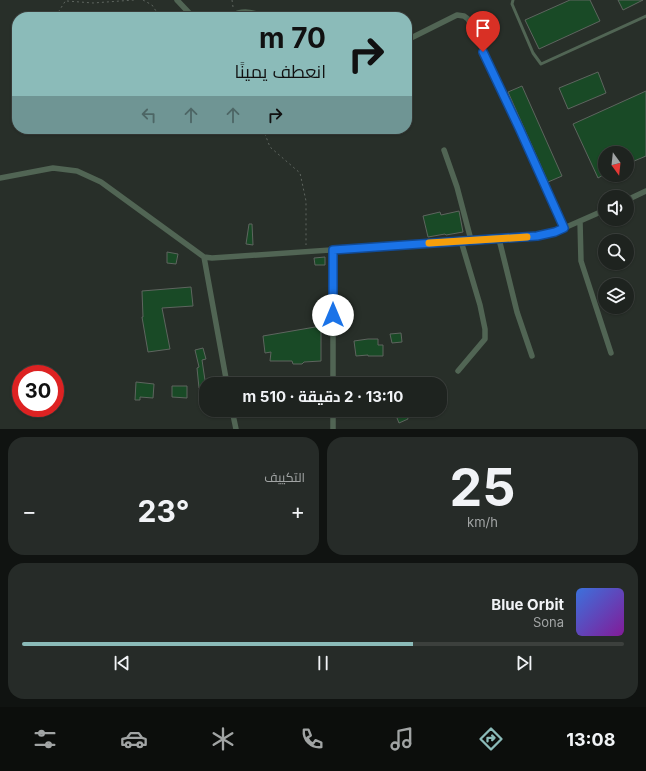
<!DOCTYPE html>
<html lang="ar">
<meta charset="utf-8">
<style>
body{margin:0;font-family:Inter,Cairo,sans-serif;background:#262b28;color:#f1f3f6;direction:rtl;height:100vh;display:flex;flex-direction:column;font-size:15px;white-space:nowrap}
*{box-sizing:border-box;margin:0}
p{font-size:13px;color:#a1a4a4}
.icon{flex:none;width:22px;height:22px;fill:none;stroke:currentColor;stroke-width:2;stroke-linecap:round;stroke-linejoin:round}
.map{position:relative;height:429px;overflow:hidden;direction:ltr}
.panel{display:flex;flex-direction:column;gap:8px;padding:8px;background:#101311;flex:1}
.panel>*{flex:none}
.hud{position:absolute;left:12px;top:12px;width:400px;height:122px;border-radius:16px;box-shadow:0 1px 3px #0004,0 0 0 1px #3c403d;direction:rtl;background:#8bbbb9;color:#111;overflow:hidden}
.needle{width:26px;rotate:165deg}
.controls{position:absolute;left:598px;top:146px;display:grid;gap:8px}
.controls a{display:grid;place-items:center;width:36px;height:36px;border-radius:50%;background:#1e231f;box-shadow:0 1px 3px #0004,0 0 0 1px #3c403d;font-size:20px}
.speed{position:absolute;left:12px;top:365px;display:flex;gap:8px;font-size:20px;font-weight:700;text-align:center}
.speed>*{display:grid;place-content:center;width:52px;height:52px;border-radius:50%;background:#1e231f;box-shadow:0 1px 3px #0004,0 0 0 1px #3c403d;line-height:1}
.speed .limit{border:6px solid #d22;background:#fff;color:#111}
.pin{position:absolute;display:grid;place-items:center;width:34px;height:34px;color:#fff;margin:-41px -17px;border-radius:50% 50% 50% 0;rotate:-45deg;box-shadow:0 0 4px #0007}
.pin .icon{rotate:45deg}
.me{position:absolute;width:44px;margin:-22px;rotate:0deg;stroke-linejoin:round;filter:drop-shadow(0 0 3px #0008)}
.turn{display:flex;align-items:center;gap:14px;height:84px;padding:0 20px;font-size:18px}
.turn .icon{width:52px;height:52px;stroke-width:2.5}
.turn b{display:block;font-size:28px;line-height:34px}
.lanes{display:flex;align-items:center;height:38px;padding:0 20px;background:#0003;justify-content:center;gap:20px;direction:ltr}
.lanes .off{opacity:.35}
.big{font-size:30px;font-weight:700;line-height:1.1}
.panel .tile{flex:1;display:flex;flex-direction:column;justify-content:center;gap:6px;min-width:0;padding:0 14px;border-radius:16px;background:#262b28}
.panel .dial{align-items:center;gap:0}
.dial b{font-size:52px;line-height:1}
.song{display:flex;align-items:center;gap:12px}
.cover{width:48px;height:48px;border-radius:6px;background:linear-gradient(135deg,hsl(220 70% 55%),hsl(290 70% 35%))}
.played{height:4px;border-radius:2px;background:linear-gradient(90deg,#8bbbb9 65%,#3c403d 65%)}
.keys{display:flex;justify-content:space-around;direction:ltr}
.heat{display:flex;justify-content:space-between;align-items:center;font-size:22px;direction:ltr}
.panel .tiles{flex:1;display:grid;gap:8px;grid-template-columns:1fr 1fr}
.tile:last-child{grid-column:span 2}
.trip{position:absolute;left:199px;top:377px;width:248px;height:40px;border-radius:16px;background:#1e231f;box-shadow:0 1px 3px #0004,0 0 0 1px #3c403d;font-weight:700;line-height:40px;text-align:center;direction:rtl}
.menu{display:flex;height:64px;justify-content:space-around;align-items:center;background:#0c0e0c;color:#a1a4a4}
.menu .icon{width:28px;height:28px}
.menu .active{color:#8bbbb9}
.menu b{font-size:18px;color:#f1f3f6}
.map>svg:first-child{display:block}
.building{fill:#194a26;stroke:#5e655f}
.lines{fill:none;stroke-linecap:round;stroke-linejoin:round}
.path{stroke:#5f6660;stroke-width:1;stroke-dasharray:2 3;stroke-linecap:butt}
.service{stroke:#516554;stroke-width:3}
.minor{stroke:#516554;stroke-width:5.5}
.route-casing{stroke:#114b97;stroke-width:10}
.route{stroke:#1a73e8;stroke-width:7}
.slow{stroke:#f59e0b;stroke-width:7}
</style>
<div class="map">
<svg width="646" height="429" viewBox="0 0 646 429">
<rect width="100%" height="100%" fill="#282f29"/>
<path class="building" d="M570 0H590L600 21 539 49 525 20Z
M618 0H643L623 10Z
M598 72 606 93 568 109 559 88Z
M522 86 562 176 548 182 508 92Z
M646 91V156L627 164V153H605V174L598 178 573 124Z
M459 211 463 232 446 235 445 234 428 237 423 216 440 212 441 215Z
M249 224H252L253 245 246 244Z
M167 252 178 254 176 264 167 263Z
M325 257V265H315L314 258Z
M191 287 193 306 162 308 170 349 148 352 142 317H143L142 291Z
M321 326V361L304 362 302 364H293L292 361H270L271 352 265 353 263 336Z
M401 333 402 342 392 343 390 334Z
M368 339H378V345H383V356H368V355L356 356 354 341Z
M203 348 206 359 202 360 206 387 199 388 197 368 199 367 195 350Z
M136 382 154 384 153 398 140 397V400H135Z
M172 386H187V398L172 397Z
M407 415 408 419 399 423 397 418Z"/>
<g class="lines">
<path class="path" d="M143 0 152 5 160 17
M232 0 233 7
M67 1 93 3 134 0
M60 17 59 11 66 0
M263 129 270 147 300 173 306 201V245"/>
<path class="service" d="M513 0 512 4 533 53 541 64 646 16"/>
<path class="minor" d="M177 0 193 17
M230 17C244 8 252 13 266 17
M407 40 457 15 464 16 468 19 521 130 564 228
M444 150 457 187 471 240
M0 178 53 168 77 171 101 182 204 257 212 258 537 236 555 232 605 210
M627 200 646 191
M580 221 581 261 611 353
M499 239 517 312 532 356
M204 257 227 384
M458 371 485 339V329L480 305 461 241
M333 384V249
M232 410 236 429
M333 410V429"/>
</g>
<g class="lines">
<defs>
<path id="route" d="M333 315V250L537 236 555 232 564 228 520 130 483 52"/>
</defs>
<use href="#route" class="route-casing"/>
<use href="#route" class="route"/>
<path class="slow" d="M429 243 527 237"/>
</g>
</svg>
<div class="controls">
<a><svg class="needle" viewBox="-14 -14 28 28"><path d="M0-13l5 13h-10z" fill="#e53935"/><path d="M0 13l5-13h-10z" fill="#a1a4a4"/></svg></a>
<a><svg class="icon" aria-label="sound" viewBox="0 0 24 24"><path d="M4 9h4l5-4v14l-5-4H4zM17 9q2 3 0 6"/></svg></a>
<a><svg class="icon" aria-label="search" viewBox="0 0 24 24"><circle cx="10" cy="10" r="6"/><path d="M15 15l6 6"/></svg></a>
<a><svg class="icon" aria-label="layers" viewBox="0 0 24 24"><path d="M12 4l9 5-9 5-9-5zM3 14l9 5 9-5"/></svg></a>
</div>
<div class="speed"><div class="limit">30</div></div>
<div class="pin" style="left:483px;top:52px;background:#d93025"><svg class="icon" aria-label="arrive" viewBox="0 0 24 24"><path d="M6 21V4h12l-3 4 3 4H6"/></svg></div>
<svg class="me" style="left:333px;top:315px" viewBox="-20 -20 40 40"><circle r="19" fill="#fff"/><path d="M0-13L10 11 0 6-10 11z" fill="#1a73e8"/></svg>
<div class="trip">13:10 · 2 دقيقة · 510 m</div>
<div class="hud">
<div class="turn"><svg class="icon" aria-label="right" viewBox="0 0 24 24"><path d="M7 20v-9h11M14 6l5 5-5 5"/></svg><div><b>70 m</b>انعطف يمينًا</div></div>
<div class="lanes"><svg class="icon off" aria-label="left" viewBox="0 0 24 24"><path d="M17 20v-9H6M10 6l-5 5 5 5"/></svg><svg class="icon off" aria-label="ahead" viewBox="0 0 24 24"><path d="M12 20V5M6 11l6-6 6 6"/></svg><svg class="icon off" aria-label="ahead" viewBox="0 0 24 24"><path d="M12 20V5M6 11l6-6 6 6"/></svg><svg class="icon" aria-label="right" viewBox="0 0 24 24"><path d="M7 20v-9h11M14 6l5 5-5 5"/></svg></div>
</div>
</div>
<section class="panel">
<div class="tiles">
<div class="tile dial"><b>25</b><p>km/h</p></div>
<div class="tile"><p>التكييف</p>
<div class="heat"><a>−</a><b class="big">23°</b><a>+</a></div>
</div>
<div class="tile">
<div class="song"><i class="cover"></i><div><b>Blue Orbit</b><p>Sona</p></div></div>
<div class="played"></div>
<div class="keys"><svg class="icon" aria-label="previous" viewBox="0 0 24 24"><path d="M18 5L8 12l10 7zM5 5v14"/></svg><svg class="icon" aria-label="pause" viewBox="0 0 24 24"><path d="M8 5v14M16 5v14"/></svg><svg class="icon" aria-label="next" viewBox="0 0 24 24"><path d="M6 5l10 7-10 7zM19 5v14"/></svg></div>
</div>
</div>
</section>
<nav class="menu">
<b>13:08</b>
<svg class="icon active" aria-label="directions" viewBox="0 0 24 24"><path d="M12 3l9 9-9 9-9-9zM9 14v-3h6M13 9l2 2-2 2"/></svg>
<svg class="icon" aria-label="music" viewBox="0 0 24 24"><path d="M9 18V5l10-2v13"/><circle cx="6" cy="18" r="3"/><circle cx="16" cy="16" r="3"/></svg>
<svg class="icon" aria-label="phone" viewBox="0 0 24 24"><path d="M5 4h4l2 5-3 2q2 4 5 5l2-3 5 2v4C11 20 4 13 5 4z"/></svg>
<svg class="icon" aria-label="climate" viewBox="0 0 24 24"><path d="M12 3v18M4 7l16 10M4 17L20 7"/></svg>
<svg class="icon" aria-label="car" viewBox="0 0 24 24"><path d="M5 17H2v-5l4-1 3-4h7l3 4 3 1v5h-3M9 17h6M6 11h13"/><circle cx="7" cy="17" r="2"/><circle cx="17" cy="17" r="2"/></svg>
<svg class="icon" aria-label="filters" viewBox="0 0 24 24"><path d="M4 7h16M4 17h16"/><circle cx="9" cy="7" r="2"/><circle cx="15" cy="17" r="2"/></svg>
</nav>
